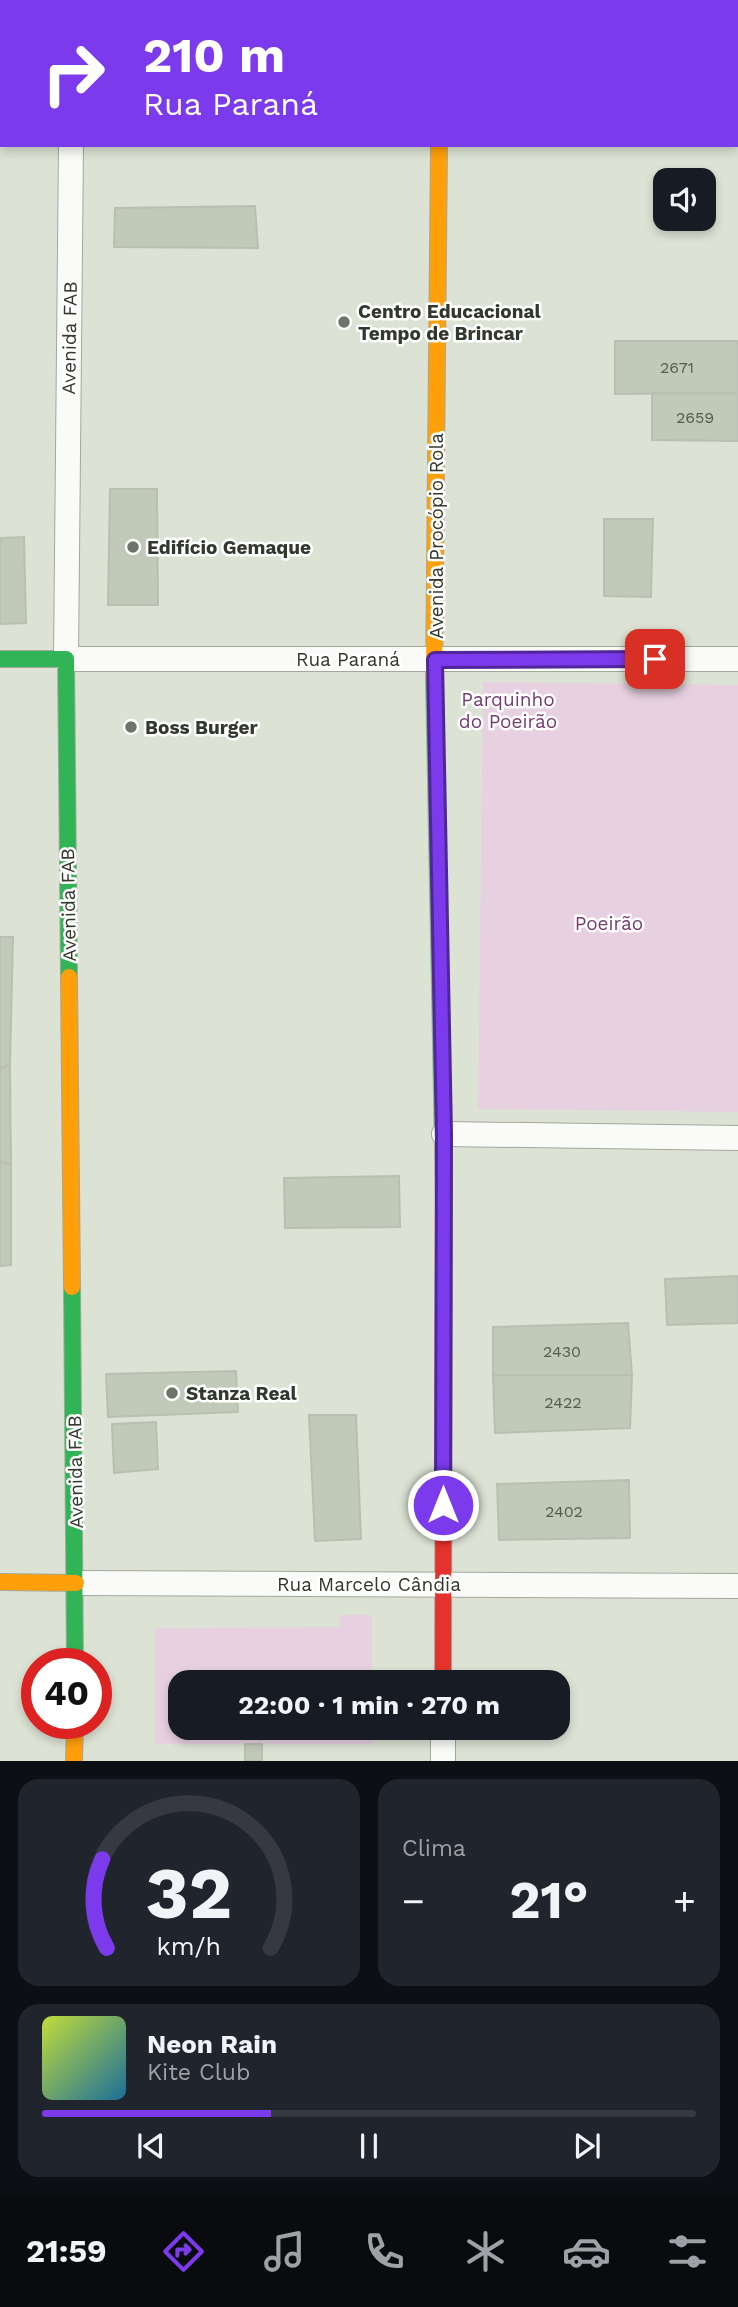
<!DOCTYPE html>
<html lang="pt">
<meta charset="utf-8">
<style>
body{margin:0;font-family:"Work Sans",sans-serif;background:#20242c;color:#f1f3f6;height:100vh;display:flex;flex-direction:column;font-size:26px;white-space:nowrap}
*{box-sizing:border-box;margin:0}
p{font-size:23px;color:#9ea1a6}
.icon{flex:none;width:38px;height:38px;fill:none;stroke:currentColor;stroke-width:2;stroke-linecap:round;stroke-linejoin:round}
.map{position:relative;height:1761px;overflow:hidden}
.details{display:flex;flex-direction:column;gap:18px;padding:18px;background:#0d0f14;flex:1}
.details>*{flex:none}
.banner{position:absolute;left:0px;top:0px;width:738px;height:147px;box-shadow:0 4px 10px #0003;background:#7c3aed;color:#fff;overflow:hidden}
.fabs{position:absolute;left:653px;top:168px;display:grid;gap:14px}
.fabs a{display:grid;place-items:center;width:63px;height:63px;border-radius:14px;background:#171b24;box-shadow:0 4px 10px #0003;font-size:35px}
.speed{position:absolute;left:21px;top:1648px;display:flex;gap:14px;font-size:35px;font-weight:700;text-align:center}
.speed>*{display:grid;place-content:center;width:91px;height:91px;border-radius:50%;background:#171b24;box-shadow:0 4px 10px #0003;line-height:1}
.speed .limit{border:10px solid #d22;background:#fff;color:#111}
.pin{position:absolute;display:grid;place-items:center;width:60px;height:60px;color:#fff;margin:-30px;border-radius:14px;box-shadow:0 4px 10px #0006}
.me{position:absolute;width:77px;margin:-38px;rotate:0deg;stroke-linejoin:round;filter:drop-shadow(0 0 5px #0008)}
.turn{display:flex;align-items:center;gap:24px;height:147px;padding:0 28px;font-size:32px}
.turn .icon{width:91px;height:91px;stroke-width:2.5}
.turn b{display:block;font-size:49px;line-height:60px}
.big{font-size:52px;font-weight:700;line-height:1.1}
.details .widget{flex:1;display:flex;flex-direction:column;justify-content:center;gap:10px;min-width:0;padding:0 24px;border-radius:21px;background:#20242c}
.details .dial{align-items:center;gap:0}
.dial svg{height:182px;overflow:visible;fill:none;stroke:#363941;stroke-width:7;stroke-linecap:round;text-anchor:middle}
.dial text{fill:#f1f3f6;stroke:none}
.song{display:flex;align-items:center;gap:21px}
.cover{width:84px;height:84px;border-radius:10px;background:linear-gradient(135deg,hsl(70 70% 55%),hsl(200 70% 35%))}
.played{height:7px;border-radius:4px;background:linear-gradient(90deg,#7c3aed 35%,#363941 35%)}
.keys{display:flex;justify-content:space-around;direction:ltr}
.heat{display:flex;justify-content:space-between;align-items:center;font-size:38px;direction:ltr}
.details .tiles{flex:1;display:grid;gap:18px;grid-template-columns:1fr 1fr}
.widget:last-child{grid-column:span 2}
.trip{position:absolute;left:168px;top:1670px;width:402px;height:70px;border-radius:21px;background:#171b24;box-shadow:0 4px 10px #0003;font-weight:700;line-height:70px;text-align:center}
.dock{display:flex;height:112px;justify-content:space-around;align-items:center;background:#090b0e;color:#9ea1a6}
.dock .icon{width:49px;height:49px}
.dock .selected{color:#7c3aed}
.dock b{font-size:32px;color:#f1f3f6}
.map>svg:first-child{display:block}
.green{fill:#e7d1e1}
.building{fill:#c1c9b8;stroke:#b9bfb2;stroke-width:2}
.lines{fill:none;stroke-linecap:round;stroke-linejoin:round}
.street-casing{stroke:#a3a89d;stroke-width:26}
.fast-casing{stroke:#a3a89d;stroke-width:18}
.slow-casing{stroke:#a3a89d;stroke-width:18}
.jam-casing{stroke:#a3a89d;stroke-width:18}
.street{stroke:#fafbf9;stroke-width:24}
.fast{stroke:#30b455;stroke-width:16}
.slow{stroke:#ff9f0a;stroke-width:16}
.jam{stroke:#e5322d;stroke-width:16}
.route-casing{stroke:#51269a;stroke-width:18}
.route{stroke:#7c3aed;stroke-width:12}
.poi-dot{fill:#6e7468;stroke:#fff;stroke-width:2.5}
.labels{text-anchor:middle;stroke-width:5;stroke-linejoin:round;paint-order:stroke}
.number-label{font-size:16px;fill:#565c50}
.poi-label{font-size:19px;font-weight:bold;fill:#33382e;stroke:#fff;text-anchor:start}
.street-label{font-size:19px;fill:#33382e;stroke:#fff}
.park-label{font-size:19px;fill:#743c70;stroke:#fff}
</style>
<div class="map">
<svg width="738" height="1761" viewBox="0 0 738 1761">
<rect width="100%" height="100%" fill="#dce3d4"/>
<path class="green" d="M483 682 738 685V1112L478 1109Z
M340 1615H372V1682H180V1727H372L373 1744H155V1628L339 1627Z"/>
<path class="building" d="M255 206 258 248 114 247 115 208Z
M615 341H738V393L615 394Z
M652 393H738V441L652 440Z
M110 489H157L158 605H108Z
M604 519H653L651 597 604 596Z
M24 537 26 623 0 624V538Z
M0 937H13L10 1064 0 1069Z
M10 1064 11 1165 0 1161V1069Z
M0 1161 11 1165V1265L0 1266Z
M399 1176 400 1227 285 1228 284 1178Z
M738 1276V1323L667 1325 665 1279Z
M628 1323 632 1375H493V1327Z
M236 1371 238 1412 108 1417 106 1374Z
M493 1375H632L630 1428 495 1433Z
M309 1415H356L361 1539 315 1541Z
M156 1422 158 1469 114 1473 112 1424Z
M629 1480 630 1538 499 1540 497 1484Z
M245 1744H262V1761H245Z"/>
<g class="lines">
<defs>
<path id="street" d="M73 2V0
M440 2V0
M71 145 66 659H738
M444 1134 738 1138
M76 1583 738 1586
M443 1761V1727"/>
<path id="fast" d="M0 659H66L69 977
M434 679 444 1199
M72 1287 75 1664"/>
<path id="slow" d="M434 679 439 145
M69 977 72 1287
M0 1582 76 1583
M74 1761 75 1724"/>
<path id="jam" d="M443 1682 444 1199"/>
</defs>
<use href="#street" class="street-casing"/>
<use href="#fast" class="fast-casing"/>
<use href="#slow" class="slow-casing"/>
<use href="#jam" class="jam-casing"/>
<use href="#street" class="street"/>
<use href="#fast" class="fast"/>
<use href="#slow" class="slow"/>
<use href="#jam" class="jam"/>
</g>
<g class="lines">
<defs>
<path id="route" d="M443 1505 444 1134 435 660 655 659"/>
</defs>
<use href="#route" class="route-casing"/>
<use href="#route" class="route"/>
</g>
<g class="poi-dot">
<circle cx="344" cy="322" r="7"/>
<circle cx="133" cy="547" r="7"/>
<circle cx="131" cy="727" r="7"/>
<circle cx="172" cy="1393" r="7"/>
</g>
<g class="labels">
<g class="number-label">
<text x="677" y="373">2671</text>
<text x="695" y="423">2659</text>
<text x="562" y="1357">2430</text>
<text x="563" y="1408">2422</text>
<text x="564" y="1517">2402</text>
</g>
<g class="poi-label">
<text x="358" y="318">Centro Educacional<tspan x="358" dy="22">Tempo de Brincar</tspan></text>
<text x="147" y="554">Edifício Gemaque</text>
<text x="145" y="734">Boss Burger</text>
<text x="186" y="1400">Stanza Real</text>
</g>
<g class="street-label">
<text transform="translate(69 338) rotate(-89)" y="7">Avenida FAB</text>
<text transform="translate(436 536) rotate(-90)" y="7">Avenida Procópio Rola</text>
<text x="348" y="666">Rua Paraná</text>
<text transform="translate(68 905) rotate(-91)" y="7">Avenida FAB</text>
<text transform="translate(75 1472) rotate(-91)" y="7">Avenida FAB</text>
<text x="369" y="1591">Rua Marcelo Cândia</text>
</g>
<g class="park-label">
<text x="508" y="706">Parquinho<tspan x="508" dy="22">do Poeirão</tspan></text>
<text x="609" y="930">Poeirão</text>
</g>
</g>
</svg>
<div class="fabs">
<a><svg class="icon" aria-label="sound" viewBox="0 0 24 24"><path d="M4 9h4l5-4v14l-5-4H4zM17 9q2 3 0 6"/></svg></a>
</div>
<div class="speed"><div class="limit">40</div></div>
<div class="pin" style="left:655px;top:659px;background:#d93025"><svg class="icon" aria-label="arrive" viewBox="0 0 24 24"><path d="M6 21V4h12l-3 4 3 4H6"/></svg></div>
<svg class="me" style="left:443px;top:1505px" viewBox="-20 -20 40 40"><circle r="17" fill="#7c3aed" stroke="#fff" stroke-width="3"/><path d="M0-11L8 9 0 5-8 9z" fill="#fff"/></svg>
<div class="trip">22:00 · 1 min · 270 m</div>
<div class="banner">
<div class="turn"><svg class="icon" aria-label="right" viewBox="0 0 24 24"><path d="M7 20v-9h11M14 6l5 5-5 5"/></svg><div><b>210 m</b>Rua Paraná</div></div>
</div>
</div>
<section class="details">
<div class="tiles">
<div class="widget dial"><svg viewBox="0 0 100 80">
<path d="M14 69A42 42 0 1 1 86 69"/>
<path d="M14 69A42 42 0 0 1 12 30" stroke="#7c3aed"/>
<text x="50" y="56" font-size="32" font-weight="700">32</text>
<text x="50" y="72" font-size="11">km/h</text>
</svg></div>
<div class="widget"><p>Clima</p>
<div class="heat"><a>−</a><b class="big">21°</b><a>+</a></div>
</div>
<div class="widget">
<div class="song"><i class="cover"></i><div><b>Neon Rain</b><p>Kite Club</p></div></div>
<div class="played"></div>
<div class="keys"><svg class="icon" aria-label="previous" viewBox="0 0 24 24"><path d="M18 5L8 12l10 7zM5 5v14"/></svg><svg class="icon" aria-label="pause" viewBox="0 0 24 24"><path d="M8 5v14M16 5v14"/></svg><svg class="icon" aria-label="next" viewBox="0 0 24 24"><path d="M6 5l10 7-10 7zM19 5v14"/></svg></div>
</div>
</div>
</section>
<nav class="dock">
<b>21:59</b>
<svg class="icon selected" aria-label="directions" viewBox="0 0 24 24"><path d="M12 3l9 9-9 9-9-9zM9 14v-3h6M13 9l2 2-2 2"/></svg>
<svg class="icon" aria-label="music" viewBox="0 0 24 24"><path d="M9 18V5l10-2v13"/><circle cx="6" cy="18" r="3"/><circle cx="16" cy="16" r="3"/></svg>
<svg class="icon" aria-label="phone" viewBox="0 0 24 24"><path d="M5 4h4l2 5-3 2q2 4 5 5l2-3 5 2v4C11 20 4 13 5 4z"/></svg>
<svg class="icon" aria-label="climate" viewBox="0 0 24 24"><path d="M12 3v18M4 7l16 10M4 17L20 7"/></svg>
<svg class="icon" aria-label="car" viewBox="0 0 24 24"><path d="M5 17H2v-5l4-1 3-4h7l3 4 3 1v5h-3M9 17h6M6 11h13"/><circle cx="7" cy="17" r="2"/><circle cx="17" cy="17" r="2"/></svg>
<svg class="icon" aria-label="filters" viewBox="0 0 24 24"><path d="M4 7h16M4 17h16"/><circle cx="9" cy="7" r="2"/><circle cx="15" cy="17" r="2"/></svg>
</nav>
